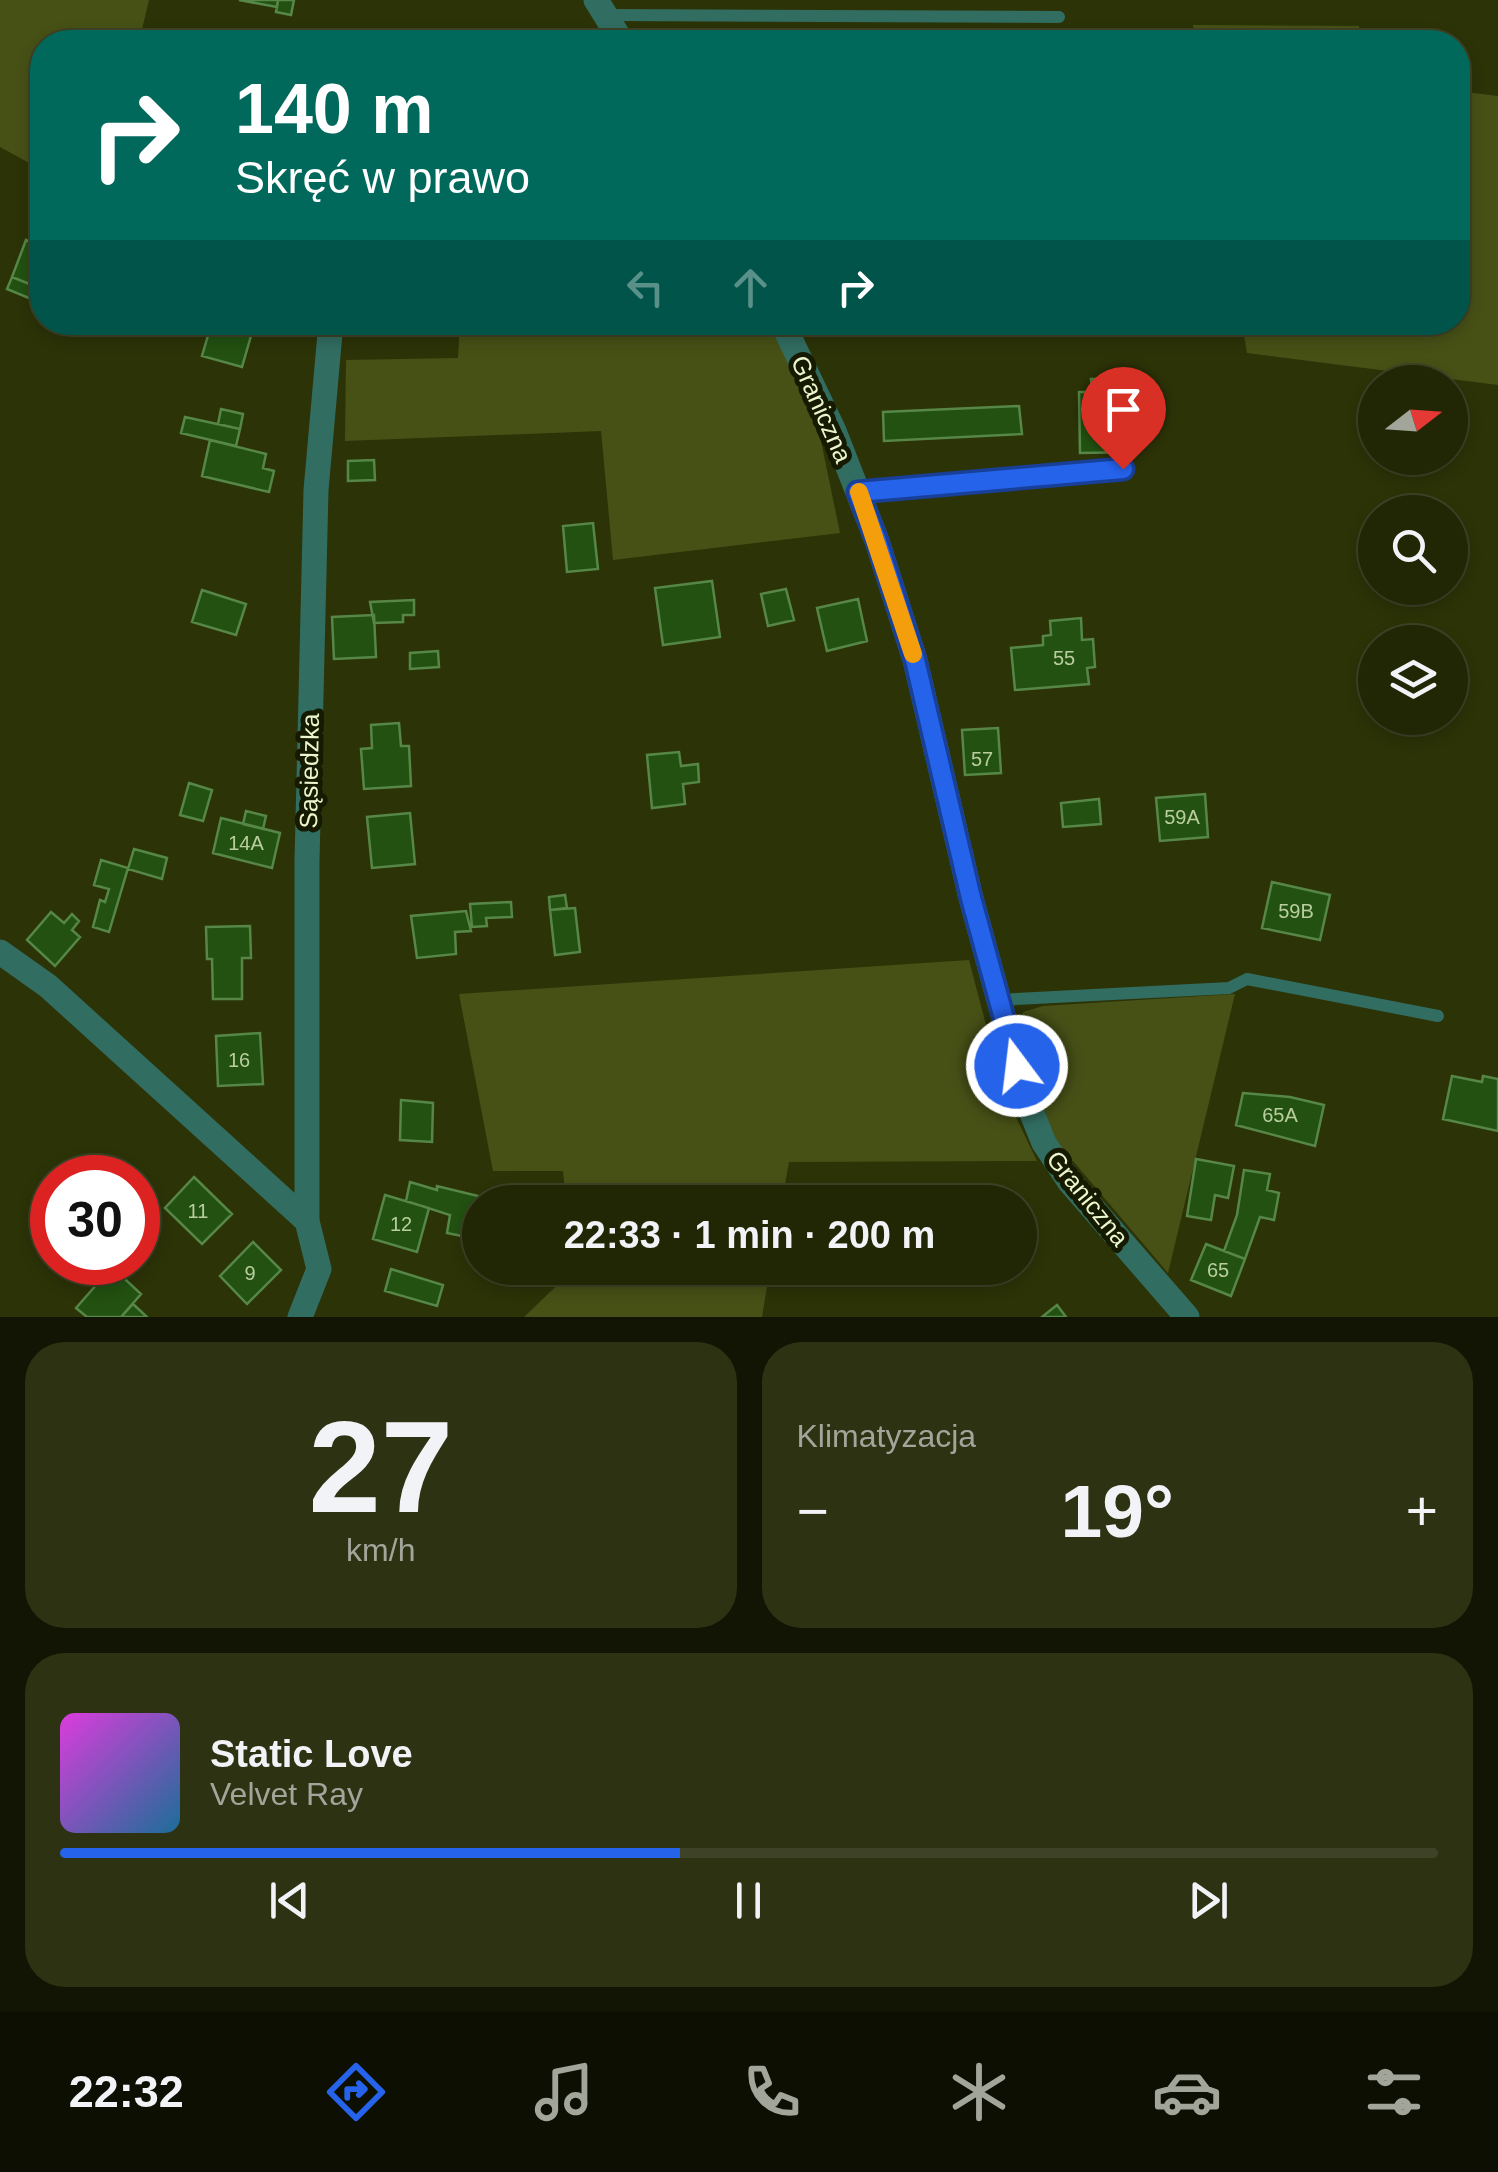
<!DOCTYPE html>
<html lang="pl">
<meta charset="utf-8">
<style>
body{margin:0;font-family:Arial,sans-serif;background:#2d3213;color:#f1f3f6;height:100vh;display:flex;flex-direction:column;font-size:38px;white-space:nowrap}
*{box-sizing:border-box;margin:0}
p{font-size:32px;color:#a2a59a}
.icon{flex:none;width:55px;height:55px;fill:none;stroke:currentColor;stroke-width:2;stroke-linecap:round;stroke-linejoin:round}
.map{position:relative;height:1317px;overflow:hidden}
.panel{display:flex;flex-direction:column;gap:25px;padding:25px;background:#121503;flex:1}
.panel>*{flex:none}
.hud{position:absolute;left:30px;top:30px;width:1440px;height:305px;border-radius:40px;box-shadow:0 5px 15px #0003,0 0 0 2px #3e4327;background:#00695c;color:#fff;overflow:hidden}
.needle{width:65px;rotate:73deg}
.controls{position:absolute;left:1358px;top:365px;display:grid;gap:20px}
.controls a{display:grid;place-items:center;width:110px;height:110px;border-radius:50%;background:#212605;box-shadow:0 5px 15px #0003,0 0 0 2px #3e4327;font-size:50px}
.speed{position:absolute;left:30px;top:1155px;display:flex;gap:20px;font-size:50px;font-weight:700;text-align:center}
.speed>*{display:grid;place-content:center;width:130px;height:130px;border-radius:50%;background:#212605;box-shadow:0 5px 15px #0003,0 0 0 2px #3e4327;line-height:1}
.speed .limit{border:15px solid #d22;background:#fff;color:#111}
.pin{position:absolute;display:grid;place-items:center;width:85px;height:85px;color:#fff;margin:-102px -42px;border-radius:50% 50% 50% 0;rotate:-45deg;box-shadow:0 0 10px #0007}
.pin .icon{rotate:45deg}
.me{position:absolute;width:110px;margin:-55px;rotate:345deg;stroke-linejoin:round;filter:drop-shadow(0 0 8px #0008)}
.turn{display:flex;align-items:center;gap:35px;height:210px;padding:0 40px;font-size:45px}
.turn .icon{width:130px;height:130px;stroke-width:2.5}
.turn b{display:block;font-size:70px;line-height:85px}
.lanes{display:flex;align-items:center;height:95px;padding:0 40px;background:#0003;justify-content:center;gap:50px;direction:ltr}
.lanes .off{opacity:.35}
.big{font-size:75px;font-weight:800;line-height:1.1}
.panel .widget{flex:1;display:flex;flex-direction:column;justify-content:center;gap:15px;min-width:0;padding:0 35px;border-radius:40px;background:#2d3213}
.panel .dial{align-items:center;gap:0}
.dial b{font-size:130px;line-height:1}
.song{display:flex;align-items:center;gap:30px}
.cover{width:120px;height:120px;border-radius:15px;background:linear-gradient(135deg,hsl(300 70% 55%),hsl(200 70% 35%))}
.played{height:10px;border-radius:5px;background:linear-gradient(90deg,#2563eb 45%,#3e4327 45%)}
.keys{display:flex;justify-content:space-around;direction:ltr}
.heat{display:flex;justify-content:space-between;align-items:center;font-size:55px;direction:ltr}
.panel .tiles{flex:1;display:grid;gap:25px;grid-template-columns:1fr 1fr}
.widget:last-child{grid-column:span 2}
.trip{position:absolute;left:462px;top:1185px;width:575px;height:100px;border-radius:50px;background:#212605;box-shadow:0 5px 15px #0003,0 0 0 2px #3e4327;font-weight:800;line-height:100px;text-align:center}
.tabs{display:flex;height:160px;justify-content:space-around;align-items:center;background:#0d0f02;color:#a2a59a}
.tabs .icon{width:70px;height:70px}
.tabs .active{color:#2563eb}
.tabs b{font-size:45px;color:#f1f3f6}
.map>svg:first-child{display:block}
.green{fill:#475116}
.building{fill:#225111;stroke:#568747;stroke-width:2.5}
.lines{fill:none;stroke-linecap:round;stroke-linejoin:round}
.lane{stroke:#326d61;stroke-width:12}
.street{stroke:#326d61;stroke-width:25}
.route-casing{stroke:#184099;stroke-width:25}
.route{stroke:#2563eb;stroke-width:18}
.slow{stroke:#f59e0b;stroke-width:18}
.labels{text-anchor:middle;stroke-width:10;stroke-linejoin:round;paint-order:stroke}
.number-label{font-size:20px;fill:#bacd9f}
.street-label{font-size:25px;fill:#ecf6ce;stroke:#151a00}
</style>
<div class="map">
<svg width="1498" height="1317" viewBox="0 0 1498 1317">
<rect width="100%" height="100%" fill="#2c3307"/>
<path class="green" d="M0 0H149L139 42H42V170L0 147Z
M1193 25 1359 26 1360 42H1196Z
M1458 91 1498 96V385L1247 353 1242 323 1458 322Z
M460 323H768L815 412 840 533 613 560 601 431 345 441 346 360 458 358Z
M969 960 1003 1090 1037 1161 789 1162 782 1202H566L563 1171H493L459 994Z
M1235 994 1168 1273 1073 1161H1066L1032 1088 1016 1034 1023 1012 1043 1006Z
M572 1268H770L762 1317H524L572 1271Z"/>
<path class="building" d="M239 0H278L277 7Z
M278 0H294L291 15 276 12Z
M727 39H775V42H727Z
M26 240 42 247V271L37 287 12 277Z
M12 277 37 287 31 299 7 289Z
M212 322H255L242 367 202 356Z
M373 322H419V326L374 328Z
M1134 378 1135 452 1080 453 1079 392H1092L1091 379Z
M1019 406 1022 434 884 441 883 412Z
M221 409 243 414 240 429 218 424Z
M185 417 240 429 236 446 181 433Z
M210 440 266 454 263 468 274 471 269 492 202 476Z
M374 460 375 480 348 481V461Z
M593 523 598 569 567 572 563 526Z
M712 581 720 637 663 645 655 588Z
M786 589 794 620 768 626 761 594Z
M202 590 246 604 236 635 192 622Z
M858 599 867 641 827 651 817 608Z
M414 600V615H403V622L374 623 370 602Z
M374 615 376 657 334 659 332 617Z
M1081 618 1082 640 1093 639 1095 667 1087 668 1089 684 1015 690 1011 648 1043 645V636L1051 635 1050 621Z
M438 651 439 667 410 669V653Z
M399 723 401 746H409L411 786 364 789 361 749 372 748 371 725Z
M998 728 1001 773 965 775 962 730Z
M679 752 681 766 698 764 699 782 683 784 685 804 652 808 647 755Z
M189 783 212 790 203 821 180 815Z
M1205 794 1208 837 1160 841 1156 798Z
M1099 799 1101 824 1063 827 1061 803Z
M246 811 266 816 263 829 243 824Z
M410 813 415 864 372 868 367 817Z
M221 818 280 833 272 868 213 853Z
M134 849 167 858 162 879 128 869Z
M101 860 128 868 109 932 93 927 100 900 105 902 109 889 94 885Z
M1272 882 1330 895 1320 940 1262 928Z
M565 895 567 908 550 910 549 897Z
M511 902 512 917 486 918 487 926 472 927 470 904Z
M575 908 580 952 555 955 550 910Z
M466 911 471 931 455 932 456 954 417 958 411 916Z
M51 912 64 923 72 914 79 921 72 930 80 937 55 966 27 940Z
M250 926 251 958H242V999H213L212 959H207L206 927Z
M260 1033 263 1084 218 1086 216 1036Z
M1452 1076 1482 1082 1483 1076 1498 1079V1131L1443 1119Z
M1243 1093 1290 1097 1324 1105 1315 1146 1236 1125Z
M401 1100 433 1103 432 1142 400 1140Z
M1196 1159 1234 1166 1228 1198 1215 1195 1211 1220 1187 1216Z
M1244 1170 1270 1174 1267 1190 1279 1193 1274 1220 1260 1217 1245 1259 1224 1251 1237 1215Z
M194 1177 232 1214 202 1244 165 1208Z
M410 1182 437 1190V1186L482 1197 472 1238 447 1233 450 1215 406 1201Z
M385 1195 429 1208 417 1252 373 1239Z
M253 1242 281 1270 247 1304 220 1276Z
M1206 1244 1245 1259 1231 1296 1191 1280Z
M112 1267 141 1294 121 1317H87L76 1308Z
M391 1269 443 1285 437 1306 385 1291Z
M133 1304 147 1317H121Z
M1057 1305 1066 1317H1042Z"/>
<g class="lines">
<path class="lane" d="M607 15 1059 17
M858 492 1123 469
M999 1000 1229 988 1247 979 1438 1016"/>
<path class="street" d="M596 0 622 42
M782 322 834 431 877 541 915 660 971 898 1026 1099 1044 1143 1069 1181 1187 1317
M0 952 48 986 307 1221
M300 1317 319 1269 307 1221V861L316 490 331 322"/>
</g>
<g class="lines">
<defs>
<path id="route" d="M1017 1066 971 898 915 660 877 541 858 492 1123 469"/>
</defs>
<use href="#route" class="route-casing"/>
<use href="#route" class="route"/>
<path class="slow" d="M859 492 913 654"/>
</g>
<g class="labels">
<g class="number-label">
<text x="1064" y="665">55</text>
<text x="982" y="766">57</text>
<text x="1182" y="824">59A</text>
<text x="246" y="850">14A</text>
<text x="1296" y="918">59B</text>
<text x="239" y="1067">16</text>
<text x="1280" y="1122">65A</text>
<text x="198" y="1218">11</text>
<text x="401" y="1231">12</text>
<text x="1218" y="1277">65</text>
<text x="250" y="1280">9</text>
</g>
<g class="street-label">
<text transform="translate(822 409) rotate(66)" y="9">Graniczna</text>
<text transform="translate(309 771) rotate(-89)" y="9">Sąsiedzka</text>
<text transform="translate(1088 1198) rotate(51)" y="9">Graniczna</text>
</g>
</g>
</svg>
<div class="controls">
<a><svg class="needle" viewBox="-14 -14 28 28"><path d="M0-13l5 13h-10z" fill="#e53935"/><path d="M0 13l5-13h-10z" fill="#a2a59a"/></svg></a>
<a><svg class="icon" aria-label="search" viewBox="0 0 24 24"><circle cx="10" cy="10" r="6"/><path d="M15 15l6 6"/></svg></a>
<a><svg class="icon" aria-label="layers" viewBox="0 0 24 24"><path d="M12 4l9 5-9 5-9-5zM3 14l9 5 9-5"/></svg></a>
</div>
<div class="speed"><div class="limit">30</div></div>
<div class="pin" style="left:1123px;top:469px;background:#d93025"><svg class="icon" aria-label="arrive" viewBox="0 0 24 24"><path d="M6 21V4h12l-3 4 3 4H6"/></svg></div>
<svg class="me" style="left:1017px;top:1066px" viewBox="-20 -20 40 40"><circle r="17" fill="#2563eb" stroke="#fff" stroke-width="3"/><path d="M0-11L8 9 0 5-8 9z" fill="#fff"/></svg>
<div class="trip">22:33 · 1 min · 200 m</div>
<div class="hud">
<div class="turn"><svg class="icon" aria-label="right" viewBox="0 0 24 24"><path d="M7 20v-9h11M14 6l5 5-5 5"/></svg><div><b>140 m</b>Skręć w prawo</div></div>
<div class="lanes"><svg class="icon off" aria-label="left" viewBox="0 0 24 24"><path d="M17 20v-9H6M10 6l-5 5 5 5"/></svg><svg class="icon off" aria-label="ahead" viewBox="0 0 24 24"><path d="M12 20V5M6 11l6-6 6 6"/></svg><svg class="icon" aria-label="right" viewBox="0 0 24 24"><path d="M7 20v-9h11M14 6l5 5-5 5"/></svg></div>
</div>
</div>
<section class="panel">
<div class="tiles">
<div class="widget dial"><b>27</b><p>km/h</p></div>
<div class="widget"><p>Klimatyzacja</p>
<div class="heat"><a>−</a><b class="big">19°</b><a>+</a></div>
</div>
<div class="widget">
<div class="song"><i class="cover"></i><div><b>Static Love</b><p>Velvet Ray</p></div></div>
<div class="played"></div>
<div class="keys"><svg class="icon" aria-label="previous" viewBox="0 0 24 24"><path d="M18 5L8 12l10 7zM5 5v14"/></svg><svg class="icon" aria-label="pause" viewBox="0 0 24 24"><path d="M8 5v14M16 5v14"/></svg><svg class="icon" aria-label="next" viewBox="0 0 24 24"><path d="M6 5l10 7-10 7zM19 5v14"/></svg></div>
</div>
</div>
</section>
<nav class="tabs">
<b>22:32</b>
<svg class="icon active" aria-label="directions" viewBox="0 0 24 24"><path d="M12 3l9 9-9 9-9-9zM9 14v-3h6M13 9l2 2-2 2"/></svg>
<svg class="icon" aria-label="music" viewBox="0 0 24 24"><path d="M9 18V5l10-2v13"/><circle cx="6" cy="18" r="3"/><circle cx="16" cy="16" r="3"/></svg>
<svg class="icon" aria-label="phone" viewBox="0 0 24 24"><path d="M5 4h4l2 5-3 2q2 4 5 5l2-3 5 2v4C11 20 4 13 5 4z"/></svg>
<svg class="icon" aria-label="climate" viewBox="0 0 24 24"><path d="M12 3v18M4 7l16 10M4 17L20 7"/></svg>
<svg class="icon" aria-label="car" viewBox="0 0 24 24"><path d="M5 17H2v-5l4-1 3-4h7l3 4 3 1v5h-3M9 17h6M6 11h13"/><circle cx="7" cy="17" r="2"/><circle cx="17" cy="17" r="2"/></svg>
<svg class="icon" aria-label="filters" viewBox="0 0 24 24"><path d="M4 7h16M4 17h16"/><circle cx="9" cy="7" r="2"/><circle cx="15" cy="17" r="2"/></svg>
</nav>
